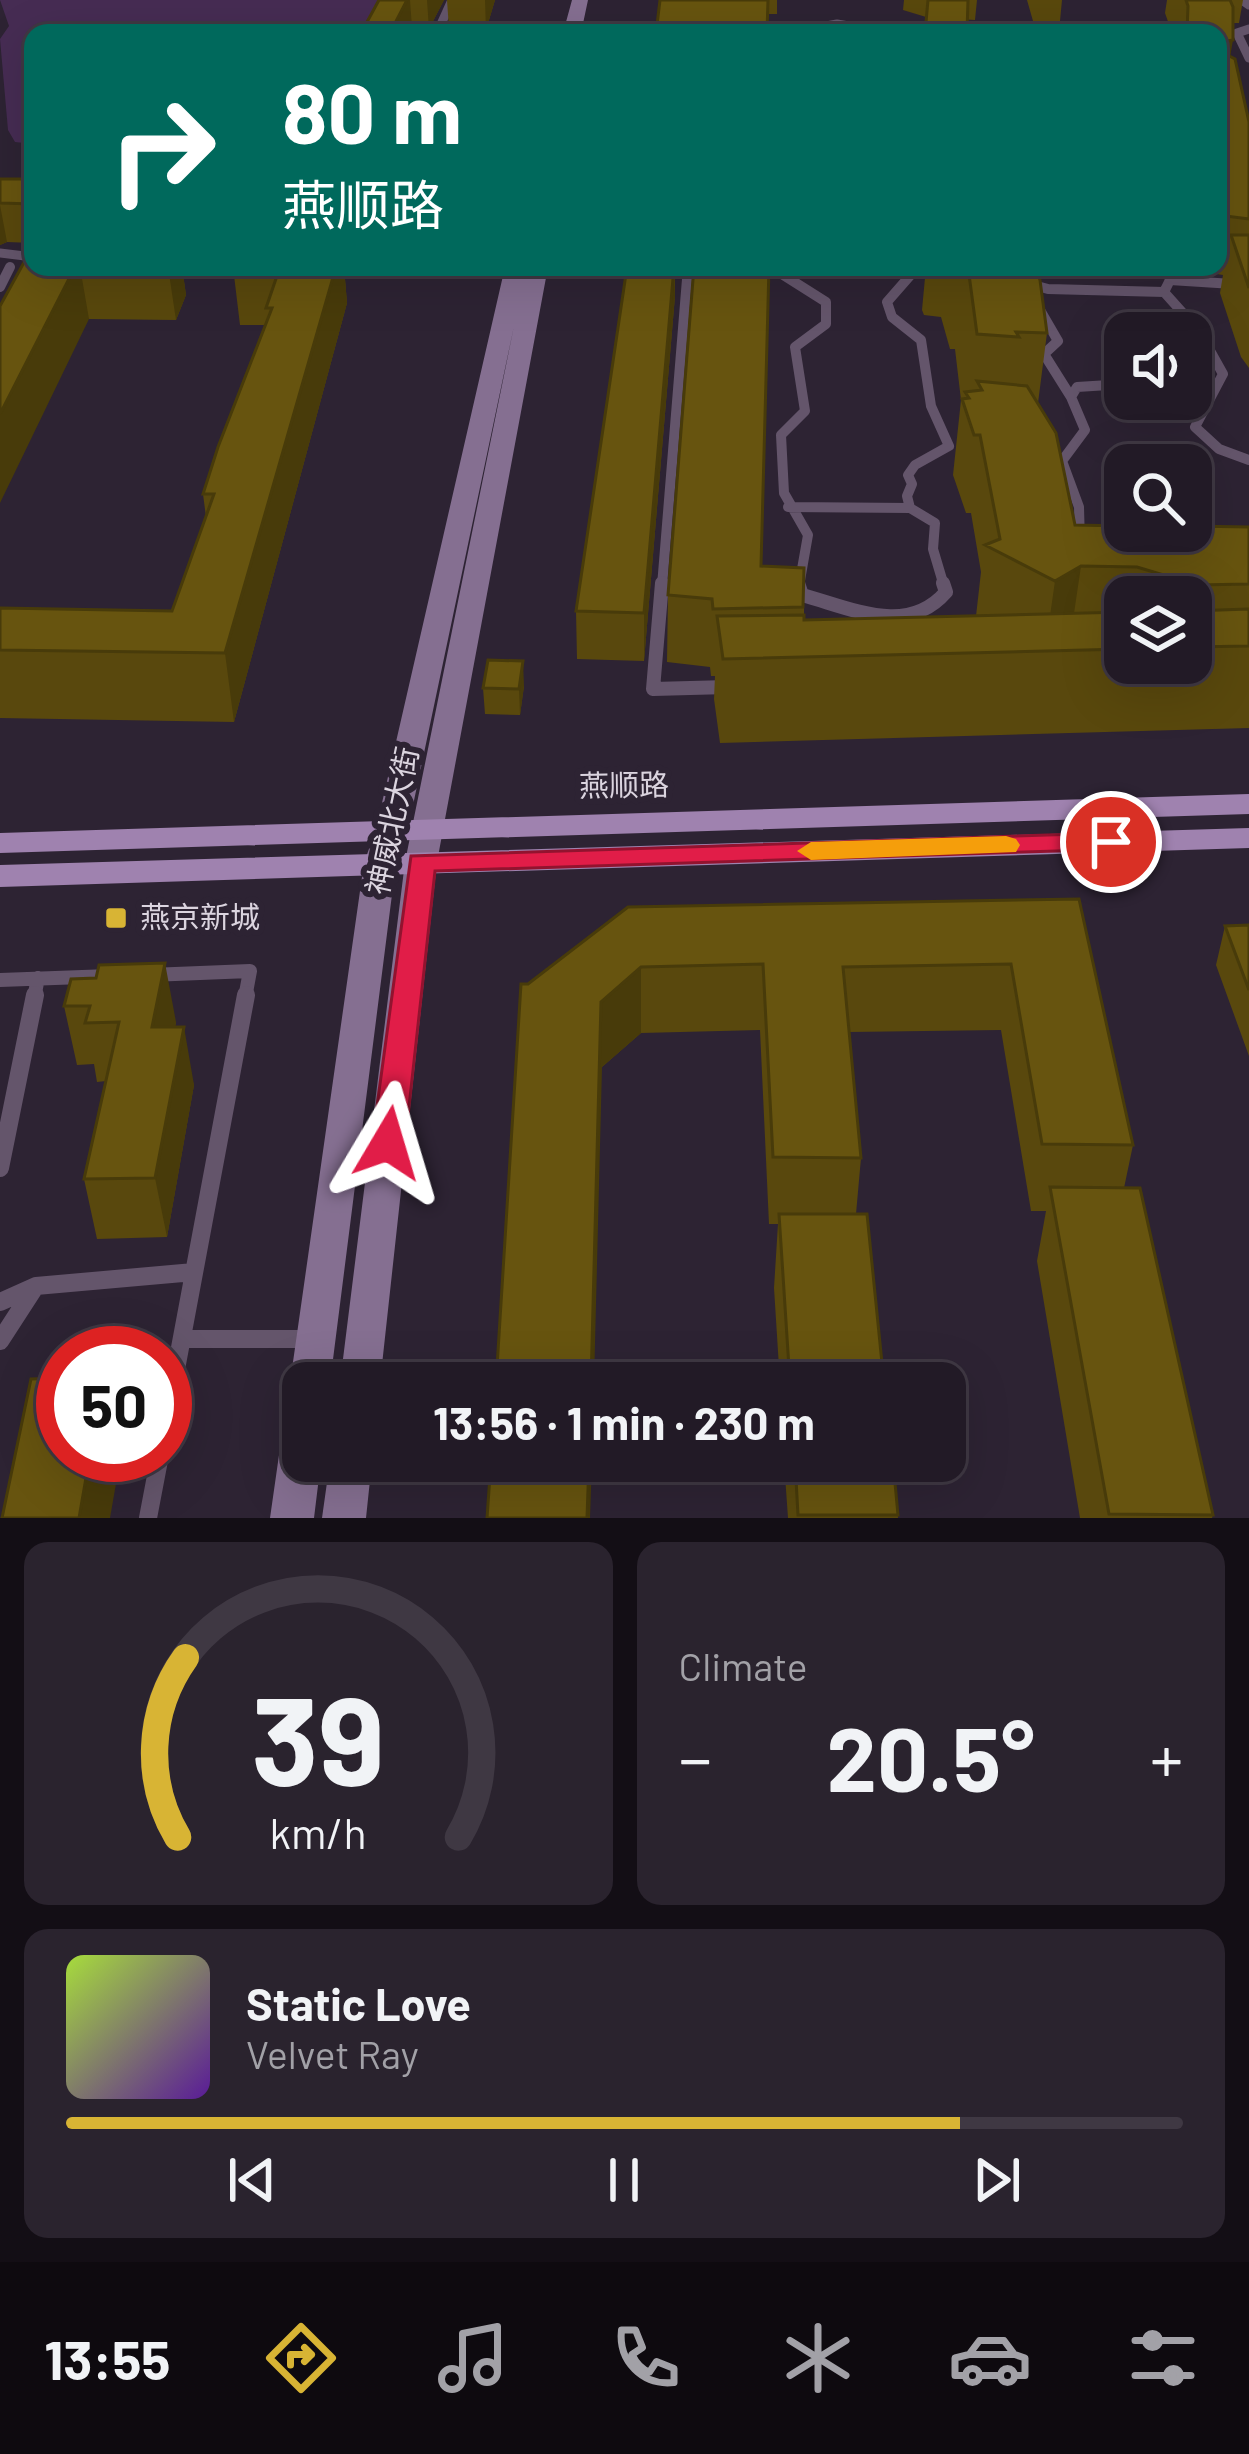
<!DOCTYPE html>
<meta charset="utf-8">
<style>
body{margin:0;font-family:Barlow,"Noto Sans SC",sans-serif;background:#2a232e;color:#f1f3f6;height:100vh;display:flex;flex-direction:column;font-size:45px;white-space:nowrap}
*{box-sizing:border-box;margin:0}
p{font-size:39px;color:#a2a1a7}
.icon{flex:none;width:66px;height:66px;fill:none;stroke:currentColor;stroke-width:2;stroke-linecap:round;stroke-linejoin:round}
.map{position:relative;height:1518px;overflow:hidden}
.sheet{display:flex;flex-direction:column;gap:24px;padding:24px;background:#130e15;flex:1}
.sheet>*{flex:none}
.top-card{position:absolute;left:24px;top:24px;width:1203px;height:252px;border-radius:24px;box-shadow:0 12px 48px #0002,0 0 0 3px #3f3843;background:#00695c;color:#fff;overflow:hidden}
.tools{position:absolute;left:1104px;top:312px;display:grid;gap:24px}
.tools a{display:grid;place-items:center;width:108px;height:108px;border-radius:24px;background:#221a26;box-shadow:0 12px 48px #0002,0 0 0 3px #3f3843;font-size:60px}
.speed{position:absolute;left:36px;top:1326px;display:flex;gap:24px;font-size:60px;font-weight:700;text-align:center}
.speed>*{display:grid;place-content:center;width:156px;height:156px;border-radius:50%;background:#221a26;box-shadow:0 12px 48px #0002,0 0 0 3px #3f3843;line-height:1}
.speed .limit{border:18px solid #d22;background:#fff;color:#111}
.pin{position:absolute;display:grid;place-items:center;width:102px;height:102px;color:#fff;margin:-51px;border:6px solid #fff;border-radius:50%;box-shadow:0 3px 12px #0007}
.me{position:absolute;width:132px;margin:-66px;rotate:7deg;stroke-linejoin:round;filter:drop-shadow(0 0 9px #0008)}
.turn{display:flex;align-items:center;gap:42px;height:252px;padding:0 60px;font-size:54px}
.turn .icon{width:156px;height:156px;stroke-width:2.5}
.turn b{display:block;font-size:84px;line-height:102px}
.big{font-size:90px;font-weight:700;line-height:1.1}
.sheet .widget{flex:1;display:flex;flex-direction:column;justify-content:center;gap:18px;min-width:0;padding:0 42px;border-radius:24px;background:#2a232e}
.sheet .dial{align-items:center;gap:0}
.dial svg{height:312px;overflow:visible;fill:none;stroke:#3f3843;stroke-width:7;stroke-linecap:round;text-anchor:middle}
.dial text{fill:#f1f3f6;stroke:none}
.song{display:flex;align-items:center;gap:36px}
.cover{width:144px;height:144px;border-radius:18px;background:linear-gradient(135deg,hsl(80 70% 55%),hsl(270 70% 35%))}
.played{height:12px;border-radius:6px;background:linear-gradient(90deg,#d8b434 80%,#3f3843 80%)}
.keys{display:flex;justify-content:space-around;direction:ltr}
.heat{display:flex;justify-content:space-between;align-items:center;font-size:66px;direction:ltr}
.sheet .tiles{flex:1;display:grid;gap:24px;grid-template-columns:1fr 1fr}
.widget:last-child{grid-column:span 2}
.trip{position:absolute;left:282px;top:1362px;width:684px;height:120px;border-radius:24px;background:#221a26;box-shadow:0 12px 48px #0002,0 0 0 3px #3f3843;font-weight:700;line-height:120px;text-align:center}
.dock{display:flex;height:192px;justify-content:space-around;align-items:center;background:#0e0a0f;color:#a2a1a7}
.dock .icon{width:84px;height:84px}
.dock .current{color:#d8b434}
.dock b{font-size:54px;color:#f1f3f6}
.map>svg:first-child{display:block}
.green{fill:#462c53}
.lines{fill:none;stroke-linecap:round;stroke-linejoin:round}
.lane-far3{stroke:#64556b;stroke-width:9}
.lane-far2{stroke:#64556b;stroke-width:10}
.lane-far1{stroke:#64556b;stroke-width:14}
.lane{stroke:#64556b;stroke-width:18}
.secondary{fill:#856f91;fill-rule:evenodd}
.primary{fill:#9f82af;fill-rule:evenodd}
.wall{fill:#59480d;fill-rule:evenodd}
.shaded-wall{fill:#483b0a}
.building{fill:#67540f;stroke:#483b0a;stroke-width:3}
.route{fill:#e11d48;stroke:#92132f;stroke-width:3}
.slow{fill:#f59e0b}
.poi-dot{fill:#d8b434;stroke:#2d2333;stroke-width:4.5}
.labels{text-anchor:middle;stroke-width:12;stroke-linejoin:round;paint-order:stroke}
.street-label{font-size:30px;fill:#dbd4df;stroke:#2d2333}
.poi-label{font-size:30px;fill:#dbd4df;stroke:#2d2333;text-anchor:start}
</style>
<div class="map">
<svg width="1249" height="1518" viewBox="0 0 1249 1518">
<rect width="100%" height="100%" fill="#2d2333"/>
<path class="green" d="M0 0H383L365 33H33V144L15 142 8 130 0 39 9 26Z"/>
<g class="lines">
<path class="lane-far3" d="M1242 0 1249 5
M1249 29 1237 33 1249 58
M437 33 452 0
M789 33 837 24 889 33
M999 33 1089 28 1115 33
M0 253 33 257"/>
<path class="lane-far2" d="M891 267 922 271
M1166 267 1170 280 1164 292 1199 331 1223 374 1195 427 1219 449 1249 460
M536 270 645 272
M915 270 887 302 892 317 921 340 931 406 949 446 915 465 908 475 912 484 907 496 910 508 935 523 933 549 944 586
M775 271 801 267
M777 271 826 302V324L795 347 805 411 781 435 784 493 808 535 799 586
M1170 280 1249 285
M1026 283 1048 289 1164 292
M0 287 10 267
M1040 310 1058 341 1044 354 1071 397
M1162 399 1198 415
M788 507 910 508
M1080 543 1079 507 1062 461 1085 430 1071 397 1077 387 1125 384
M662 586 688 267"/>
<path class="lane-far1" d="M662 583 653 689 728 687
M798 583 802 595C851 608 907 637 946 592L943 583
M150 975 250 971 245 998
M0 980 110 976
M34 998 38 978"/>
<path class="lane" d="M0 1168 35 995
M0 1302 36 1286 194 1272
M182 1339H311
M0 1341 35 1287
M165 1428 246 995
M148 1518 160 1455"/>
<path class="secondary" d="M572 0H588L581 33H563Z
M505 267H548L437 862 380 1383H340L405 862 514 326 408 829 396 863 330 1383H303V1398L296 1395 290 1383 364 863 376 829Z
M303 1416V1461H321L314 1518H270L282 1434 288 1421Z
M330 1461H372L366 1518H322Z"/>
<path class="primary" d="M1249 794V814L0 853V833Z
M1249 828V848L0 887V865Z"/>
</g>
<path class="wall" d="M379 0H444L429 29 412 28 410 33H361Z
M447 0H495L486 30 449 29Z
M710 0H777V14H767L709 1Z
M904 0H977L975 20 926 17 903 10Z
M1027 0H1062L1060 21H1033Z
M1167 0H1243L1239 23H1233L1230 56 1249 122V368L1241 357 1220 293 1223 275 1204 272 1203 267H1218V33H1172L1165 13Z
M33 160V243L7 242 0 245V179H31L32 177 30 163Z
M33 267H182L186 295 176 320 89 319Z
M233 267H344L347 303 234 722 0 718V608L172 611 206 517 203 494 266 325H240Z
M627 267H675V296L644 661 577 659 576 611Z
M926 267H1035L1047 333 1038 403 1075 525 1249 527V728L720 743 714 699 715 676H711L710 667 667 662 668 595 761 566 804 568V620L976 616 981 572 971 513H966L953 475 961 400 955 349H950L941 317 924 315 922 310ZM1125 597H1191V663H1125Z
M524 686 520 715 485 714 483 688Z
M1079 899 1133 1145 1124 1188 1213 1515 1212 1518H1080L1037 1261 1046 1211H1031L1001 1030 849 1032 861 1158 856 1214 884 1383H780L774 1288 778 1224H769L760 1030 641 1033 602 1067 528 984Z
M1249 925V1056L1216 965 1225 926Z
M71 979 176 1022 175 1027 194 1085 167 1237 97 1239 84 1179 106 1081 97 1082 94 1064 77 1065 64 1006Z
M784 1461H893L898 1518H788Z"/>
<path class="shaded-wall" d="M407 0H410L412 28 410 33H390Z
M427 0H444L429 29Z
M485 0H495L486 30Z
M1233 40 1224 92 1218 50 1221 42Z
M0 205 7 242 0 245Z
M75 267H80L89 319 0 503V414Z
M168 267H182L186 295 176 320Z
M336 267H344L347 303 234 722 225 653Z
M674 267 675 296 644 661V613Z
M1081 566 1069 647 1045 651 1055 581Z
M523 661 524 686 520 715 519 689Z
M165 963 176 1022 163 1086 152 1027Z
M641 967V1033L602 1067 594 1383H591L601 1002Z
M184 1027 194 1085 167 1237 155 1178Z
M90 1455H121L110 1518H79Z
M589 1461H592L590 1518H587Z"/>
<path class="building" d="M379 0H407L390 33H361Z
M660 0H768L767 33H656Z
M928 0H968L967 33H925Z
M1186 0H1230L1233 7V40L1221 42 1218 50V33H1187L1188 6Z
M1218 50 1235 59 1249 122V219L1218 215Z
M33 175V204L0 203V179H31Z
M1231 235H1249V288Z
M33 246V267H75L0 414V306Z
M280 267H336L225 653 0 650V608L172 611 214 494H203L218 447 272 308H266Z
M627 267H674L644 613 576 611Z
M694 267H769L761 566 804 568 803 607 713 609 712 599 668 595Z
M968 267H1035L1040 280 1047 333 1016 332 1019 337 977 334Z
M977 381 1027 386 1056 433 1075 525 1125 526V531H1191V526L1249 527V584L1197 585 1137 567 1081 566 1055 581 985 545 1000 539 980 435H974L962 399 969 398 965 392 982 390Z
M1249 609V646L1191 647V611Z
M1125 612V649L723 659 717 616 804 615V620Z
M488 660 523 661 519 689 483 688Z
M1079 899 1133 1145 1042 1144 1011 964 843 967 861 1158 773 1157 763 964 641 967 601 1002 591 1383H496L521 984H528L628 907Z
M1249 925V990L1225 926Z
M165 963 152 1027H184L155 1178 84 1179 119 1022 85 1023 90 1006H64L71 979 96 978 99 965Z
M1050 1187 1140 1188 1213 1515 1109 1514Z
M779 1214H867L884 1383H790Z
M63 1378V1455H90L79 1518H2L31 1379Z
M491 1461H589L587 1518H487Z
M795 1461H893L898 1515H798Z"/>
<path class="route" d="M1111 833 1125 842 1121 849 435 871 405 1143 400 1152 388 1156 376 1152 372 1143 411 856Z"/>
<path class="slow" d="M1006 836 1016 839 1020 845 1016 852 811 860 797 851 811 842Z"/>
<rect class="poi-dot" x="104" y="906" width="24" height="24" rx="6"/>
<g class="labels">
<g class="street-label">
<text transform="translate(624 786) rotate(-1)" y="10">燕顺路</text>
<text transform="translate(393 821) rotate(-78)" y="10">神威北大街</text>
</g>
<g class="poi-label">
<text x="140" y="928">燕京新城</text>
</g>
</g>
</svg>
<div class="tools">
<a><svg class="icon" aria-label="sound" viewBox="0 0 24 24"><path d="M4 9h4l5-4v14l-5-4H4zM17 9q2 3 0 6"/></svg></a>
<a><svg class="icon" aria-label="search" viewBox="0 0 24 24"><circle cx="10" cy="10" r="6"/><path d="M15 15l6 6"/></svg></a>
<a><svg class="icon" aria-label="layers" viewBox="0 0 24 24"><path d="M12 4l9 5-9 5-9-5zM3 14l9 5 9-5"/></svg></a>
</div>
<div class="speed"><div class="limit">50</div></div>
<div class="pin" style="left:1111px;top:842px;background:#d93025"><svg class="icon" aria-label="arrive" viewBox="0 0 24 24"><path d="M6 21V4h12l-3 4 3 4H6"/></svg></div>
<svg class="me" style="left:388px;top:1143px" viewBox="-20 -20 40 40"><path d="M0-17L14 15 0 8-14 15z" fill="#e11d48" stroke="#fff" stroke-width="4"/></svg>
<div class="trip">13:56 · 1 min · 230 m</div>
<div class="top-card">
<div class="turn"><svg class="icon" aria-label="right" viewBox="0 0 24 24"><path d="M7 20v-9h11M14 6l5 5-5 5"/></svg><div><b>80 m</b>燕顺路</div></div>
</div>
</div>
<section class="sheet">
<div class="tiles">
<div class="widget dial"><svg viewBox="0 0 100 80">
<path d="M14 69A42 42 0 1 1 86 69"/>
<path d="M14 69A42 42 0 0 1 16 23" stroke="#d8b434"/>
<text x="50" y="56" font-size="32" font-weight="700">39</text>
<text x="50" y="72" font-size="11">km/h</text>
</svg></div>
<div class="widget"><p>Climate</p>
<div class="heat"><a>−</a><b class="big">20.5°</b><a>+</a></div>
</div>
<div class="widget">
<div class="song"><i class="cover"></i><div><b>Static Love</b><p>Velvet Ray</p></div></div>
<div class="played"></div>
<div class="keys"><svg class="icon" aria-label="previous" viewBox="0 0 24 24"><path d="M18 5L8 12l10 7zM5 5v14"/></svg><svg class="icon" aria-label="pause" viewBox="0 0 24 24"><path d="M8 5v14M16 5v14"/></svg><svg class="icon" aria-label="next" viewBox="0 0 24 24"><path d="M6 5l10 7-10 7zM19 5v14"/></svg></div>
</div>
</div>
</section>
<nav class="dock">
<b>13:55</b>
<svg class="icon current" aria-label="directions" viewBox="0 0 24 24"><path d="M12 3l9 9-9 9-9-9zM9 14v-3h6M13 9l2 2-2 2"/></svg>
<svg class="icon" aria-label="music" viewBox="0 0 24 24"><path d="M9 18V5l10-2v13"/><circle cx="6" cy="18" r="3"/><circle cx="16" cy="16" r="3"/></svg>
<svg class="icon" aria-label="phone" viewBox="0 0 24 24"><path d="M5 4h4l2 5-3 2q2 4 5 5l2-3 5 2v4C11 20 4 13 5 4z"/></svg>
<svg class="icon" aria-label="climate" viewBox="0 0 24 24"><path d="M12 3v18M4 7l16 10M4 17L20 7"/></svg>
<svg class="icon" aria-label="car" viewBox="0 0 24 24"><path d="M5 17H2v-5l4-1 3-4h7l3 4 3 1v5h-3M9 17h6M6 11h13"/><circle cx="7" cy="17" r="2"/><circle cx="17" cy="17" r="2"/></svg>
<svg class="icon" aria-label="filters" viewBox="0 0 24 24"><path d="M4 7h16M4 17h16"/><circle cx="9" cy="7" r="2"/><circle cx="15" cy="17" r="2"/></svg>
</nav>
